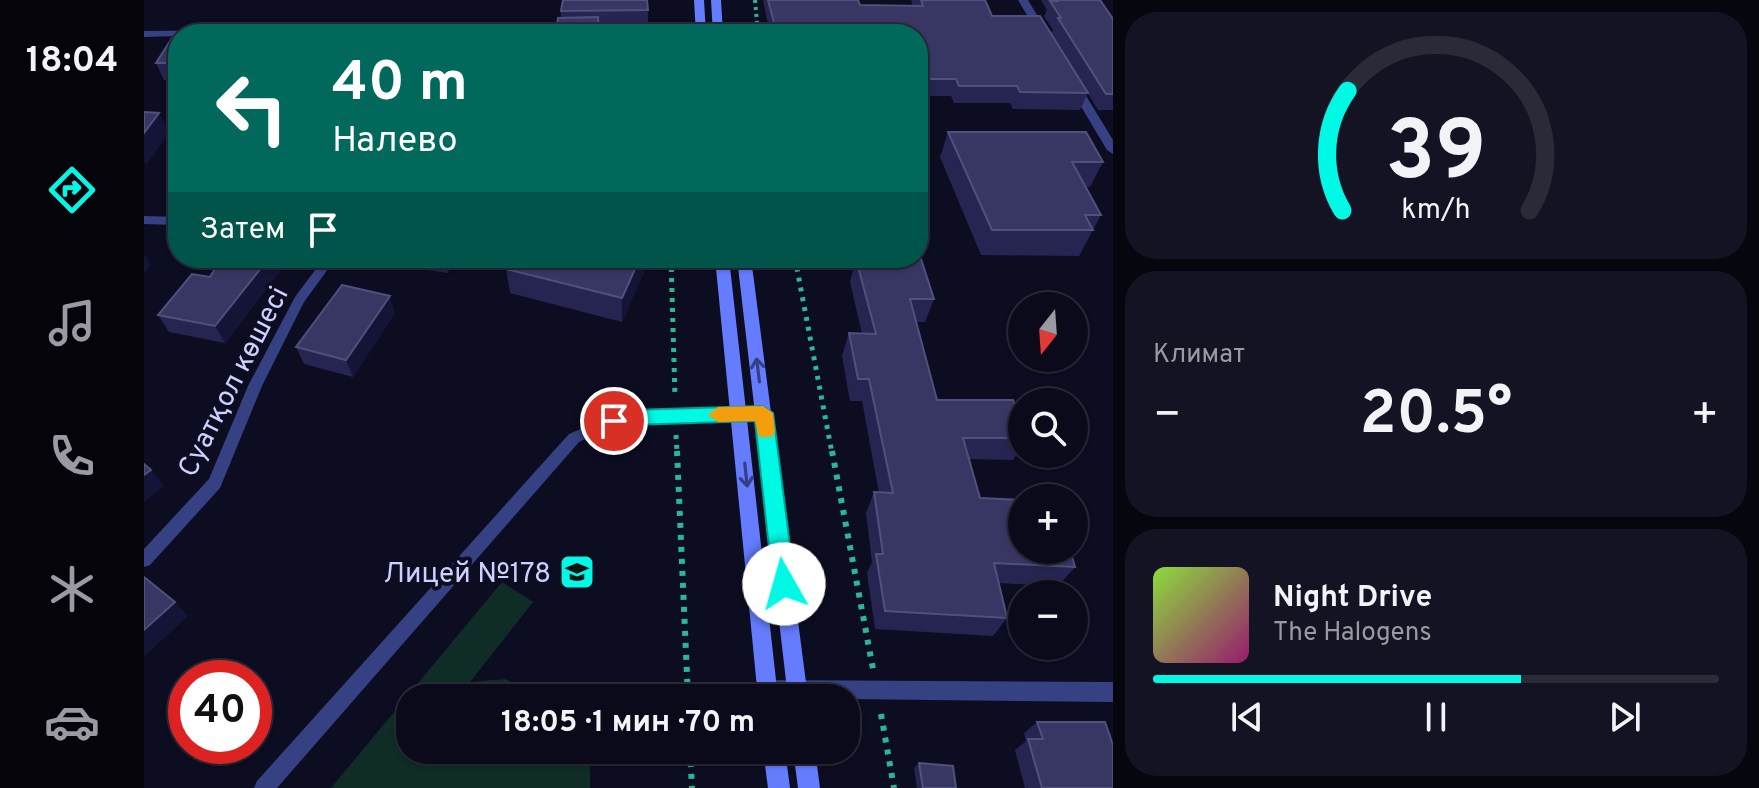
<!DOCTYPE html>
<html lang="ru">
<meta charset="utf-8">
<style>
body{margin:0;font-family:Overpass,sans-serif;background:#131323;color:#f1f3f6;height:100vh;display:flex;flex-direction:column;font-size:30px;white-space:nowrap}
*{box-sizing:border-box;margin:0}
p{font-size:26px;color:#999aa2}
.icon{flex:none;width:44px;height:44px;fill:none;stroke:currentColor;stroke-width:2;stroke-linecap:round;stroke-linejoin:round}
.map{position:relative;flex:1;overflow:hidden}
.drawer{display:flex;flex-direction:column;gap:12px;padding:12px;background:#06060e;width:646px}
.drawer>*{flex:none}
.banner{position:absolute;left:24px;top:24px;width:760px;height:244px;border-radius:32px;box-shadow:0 2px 6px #0004,0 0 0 2px #2a2b39;background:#00695c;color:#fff;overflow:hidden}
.needle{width:52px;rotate:197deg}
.controls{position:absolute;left:864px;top:292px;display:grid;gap:16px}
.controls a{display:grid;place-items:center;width:80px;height:80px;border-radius:50%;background:#0a0a1a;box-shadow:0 2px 6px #0004,0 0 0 2px #2a2b39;font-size:40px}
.speed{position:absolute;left:24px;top:660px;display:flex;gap:16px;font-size:40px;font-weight:700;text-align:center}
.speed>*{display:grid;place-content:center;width:104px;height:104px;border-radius:50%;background:#0a0a1a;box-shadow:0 2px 6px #0004,0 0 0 2px #2a2b39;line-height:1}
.speed .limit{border:12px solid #d22;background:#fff;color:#111}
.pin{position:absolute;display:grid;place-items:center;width:68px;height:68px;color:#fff;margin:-34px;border:4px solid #fff;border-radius:50%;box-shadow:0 2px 8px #0007}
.me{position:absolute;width:88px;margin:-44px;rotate:353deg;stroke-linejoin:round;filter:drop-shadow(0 0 6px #0008)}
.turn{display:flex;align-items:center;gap:28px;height:168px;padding:0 32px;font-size:36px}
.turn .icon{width:104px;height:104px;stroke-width:2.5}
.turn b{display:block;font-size:56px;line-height:68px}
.then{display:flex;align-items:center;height:76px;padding:0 32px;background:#0003;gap:16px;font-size:30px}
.big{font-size:60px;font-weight:700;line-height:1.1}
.drawer .card{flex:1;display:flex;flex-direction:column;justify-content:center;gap:12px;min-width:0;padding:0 28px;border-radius:32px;background:#131323}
.drawer .dial{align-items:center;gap:0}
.dial svg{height:208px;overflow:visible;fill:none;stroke:#2a2b39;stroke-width:7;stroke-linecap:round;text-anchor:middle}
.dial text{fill:#f1f3f6;stroke:none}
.song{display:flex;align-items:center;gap:24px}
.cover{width:96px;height:96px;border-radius:12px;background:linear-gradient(135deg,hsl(90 70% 55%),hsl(320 70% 35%))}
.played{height:8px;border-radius:4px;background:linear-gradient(90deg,#00f9e5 65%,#2a2b39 65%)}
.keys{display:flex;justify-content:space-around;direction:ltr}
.heat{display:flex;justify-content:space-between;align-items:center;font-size:44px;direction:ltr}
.trip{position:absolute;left:252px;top:684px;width:464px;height:80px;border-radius:32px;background:#0a0a1a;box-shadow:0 2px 6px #0004,0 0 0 2px #2a2b39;font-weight:700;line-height:80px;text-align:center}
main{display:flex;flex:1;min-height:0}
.menu{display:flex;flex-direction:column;width:144px;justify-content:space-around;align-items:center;background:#04040a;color:#999aa2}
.menu .icon{width:56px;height:56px}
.menu .selected{color:#00f9e5}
.menu b{font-size:36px;color:#f1f3f6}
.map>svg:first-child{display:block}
.green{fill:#0f2c26}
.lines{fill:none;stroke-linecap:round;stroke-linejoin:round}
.path-far2{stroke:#2ab795;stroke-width:4;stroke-dasharray:3 4;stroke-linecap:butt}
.path-far1{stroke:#2ab795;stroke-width:5;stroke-dasharray:4 6;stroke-linecap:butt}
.path{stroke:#2ab795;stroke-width:6;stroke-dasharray:5 7;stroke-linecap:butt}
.lane{fill:#364183;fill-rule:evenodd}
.street{fill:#364183;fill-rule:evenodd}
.secondary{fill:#657cff;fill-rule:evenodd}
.wall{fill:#262551}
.shaded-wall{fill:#141436}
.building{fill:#383764;stroke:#4f507c;stroke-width:2}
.oneway{stroke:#353f85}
.route{fill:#00f9e5;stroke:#00a295;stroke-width:2}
.slow{fill:#f59e0b}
.labels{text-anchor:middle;stroke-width:8;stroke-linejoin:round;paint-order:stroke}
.street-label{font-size:28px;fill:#ced1ff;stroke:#0d0d22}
.poi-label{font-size:28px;fill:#ced1ff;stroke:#0d0d22;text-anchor:end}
</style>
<main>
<nav class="menu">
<b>18:04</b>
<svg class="icon selected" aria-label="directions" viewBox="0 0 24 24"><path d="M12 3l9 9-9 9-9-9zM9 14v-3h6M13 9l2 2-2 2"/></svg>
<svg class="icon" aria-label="music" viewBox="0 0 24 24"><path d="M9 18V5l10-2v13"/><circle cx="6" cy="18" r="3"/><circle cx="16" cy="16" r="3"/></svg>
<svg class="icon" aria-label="phone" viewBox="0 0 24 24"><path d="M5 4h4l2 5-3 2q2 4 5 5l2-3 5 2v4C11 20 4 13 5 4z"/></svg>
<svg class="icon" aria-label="climate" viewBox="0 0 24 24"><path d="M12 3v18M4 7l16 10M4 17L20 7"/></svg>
<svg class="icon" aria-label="car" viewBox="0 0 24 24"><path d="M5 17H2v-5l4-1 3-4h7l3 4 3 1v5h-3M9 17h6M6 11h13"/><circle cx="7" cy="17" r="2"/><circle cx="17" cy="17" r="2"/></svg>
</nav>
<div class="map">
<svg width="969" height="788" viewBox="0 0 969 788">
<rect width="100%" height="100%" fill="#0d0d22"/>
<path class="green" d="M358 582 389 602 326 682 361 679 399 698H266V750H434L446 768V788H187Z"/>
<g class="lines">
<path class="path-far2" d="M611 0 614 34"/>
<path class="path-far1" d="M527 258 531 397
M651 258 688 453
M532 435 533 453"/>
<path class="path" d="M533 451 544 698
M688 451 729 669
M737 714 750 788
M546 750 548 788"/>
<path class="lane" d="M574 24 577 25V29L438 33 433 30 438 27Z
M325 28 328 29V33L34 34V36L0 37V31Z
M0 216 34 217V225L0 224Z
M180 258H192L160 302 118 386 76 488 6 565 0 567V549L65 479 104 386 151 297Z
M619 407 624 409 626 413 624 417 619 419C556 420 493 414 435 442L133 788H110L113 781 425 434C489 404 550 409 619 407Z"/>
<path class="street" d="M874 0H884L905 35 904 37H896Z
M925 81H933L969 140V154L963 150 923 83Z
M623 680 969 682V702L617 698 613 690 616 683Z"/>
<path class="secondary" d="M550 0H560L562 34H552Z
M567 0H577L579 34H569Z
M571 258H585L634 698H614Z
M593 258H607L664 698H644Z
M619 750H641L646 788H624Z
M649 750H671L676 788H654Z"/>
</g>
<path class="wall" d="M619 0H714L716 5 769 6 767 0H841L848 16 944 93 936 110 869 109 866 103H810L807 96H774V34H626Z
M897 0H956L969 19V110H954L907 33 909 30 900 16 903 10Z
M504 10V22H454L417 18V11Z
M34 38V80H20L12 63Z
M804 132 959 162 946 187H942L957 215 935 256 837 255 796 157Z
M262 258H312L304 273 264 267Z
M369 258H506L478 322 366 293 362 269Z
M712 259 790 299 781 322H772L793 400 878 425V446L869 460 825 459 836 498 931 567 914 586 855 583 863 618 849 636 731 629 723 573 728 562 722 513 730 492 735 493 718 401H706L698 356 705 333 718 334 706 282Z
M140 266 81 343 25 332 14 315 66 277Z
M251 313 209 377 160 364 152 347Z
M893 722 969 788H881L871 750 882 741 880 733Z
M775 763 812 788H773L770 768Z"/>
<path class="shaded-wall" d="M15 113 25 133 2 165 0 161V133Z
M0 254 7 265 0 274Z
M125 258H144L140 266 81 343 71 326Z
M300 258H312L304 273Z
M496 258H506L478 322V298Z
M246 296 251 313 209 377 202 360Z
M7 470 20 486 0 502V475Z
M31 602 44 616 0 657V630Z"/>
<path class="building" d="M419 0H503L504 10 417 11Z
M624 0H714L716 5 779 6 777 0H841L848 16H896L944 93 876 92 873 86H815L812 79H778L774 70V34H633Z
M912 0H956L969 19V94H962L914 18H917L906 1H913Z
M454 17 455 34H308L310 25H413L414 18Z
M28 38H34V63H12Z
M0 112 15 113 0 133Z
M804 132H942L959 162H928L957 215H941L949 230H848Z
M77 258H125L71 326 14 315 48 274 66 277Z
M369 258H496L478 298 362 269Z
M712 259H777L790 299H766L793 400H869L878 425V438H819L836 498 878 500V550H926L931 567 850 563 863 618 741 611 732 554H739L730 492 749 493 725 379H714L705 333 732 334Z
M198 285 246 296 202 360 152 347Z
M0 464 7 470 0 475Z
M0 577 31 602 0 630Z
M893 722H961L969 745V788H898L884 739H899Z
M775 763 809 766 812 788H779Z"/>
<defs><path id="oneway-shaft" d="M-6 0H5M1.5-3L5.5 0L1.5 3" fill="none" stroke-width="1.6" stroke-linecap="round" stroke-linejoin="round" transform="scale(2)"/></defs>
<g class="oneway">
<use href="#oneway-shaft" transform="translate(614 370) rotate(-97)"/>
<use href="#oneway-shaft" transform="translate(602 475) rotate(84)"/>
</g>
<path class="route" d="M619 406 629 413 651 584 648 591 640 594 632 591 629 584 611 421 486 425 470 428 463 426 460 421 463 416 486 410Z"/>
<path class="slow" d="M619 406 629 413 631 432 628 437H615L611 421 574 422 564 415 574 407Z"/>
<defs>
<symbol id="school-square" viewBox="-11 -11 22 22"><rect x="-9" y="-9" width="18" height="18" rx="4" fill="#00f9e5" stroke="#0d0d22"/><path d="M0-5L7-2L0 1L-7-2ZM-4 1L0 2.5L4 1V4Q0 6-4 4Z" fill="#111"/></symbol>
</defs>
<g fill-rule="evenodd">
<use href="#school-square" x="413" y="552" width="40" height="40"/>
</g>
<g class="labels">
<g class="street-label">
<text transform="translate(88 381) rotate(-63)" y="10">Суатқол көшесі</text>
</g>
<g class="poi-label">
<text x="407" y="582">Лицей №178</text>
</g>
</g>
</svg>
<div class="controls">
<a><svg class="needle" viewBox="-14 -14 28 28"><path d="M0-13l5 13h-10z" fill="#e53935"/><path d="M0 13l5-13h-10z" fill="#999aa2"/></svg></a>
<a><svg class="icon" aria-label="search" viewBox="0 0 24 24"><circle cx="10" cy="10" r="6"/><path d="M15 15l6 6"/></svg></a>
<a>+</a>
<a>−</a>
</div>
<div class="speed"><div class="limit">40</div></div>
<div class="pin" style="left:470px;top:421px;background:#d93025"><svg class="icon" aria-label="arrive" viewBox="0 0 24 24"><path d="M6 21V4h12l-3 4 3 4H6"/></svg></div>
<svg class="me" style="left:640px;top:584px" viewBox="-20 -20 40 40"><circle r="19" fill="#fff"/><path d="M0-13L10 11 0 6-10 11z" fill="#00f9e5"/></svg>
<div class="trip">18:05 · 1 мин · 70 m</div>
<div class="banner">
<div class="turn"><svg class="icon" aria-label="left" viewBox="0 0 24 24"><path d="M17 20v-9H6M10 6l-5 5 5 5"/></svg><div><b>40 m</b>Налево</div></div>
<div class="then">Затем<svg class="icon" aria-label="arrive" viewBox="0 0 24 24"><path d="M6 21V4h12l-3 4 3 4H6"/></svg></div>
</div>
</div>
<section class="drawer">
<div class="card dial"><svg viewBox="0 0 100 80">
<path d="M14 69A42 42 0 1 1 86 69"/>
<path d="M14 69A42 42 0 0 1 16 23" stroke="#00f9e5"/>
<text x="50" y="56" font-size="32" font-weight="700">39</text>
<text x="50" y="72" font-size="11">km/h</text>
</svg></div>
<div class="card"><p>Климат</p>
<div class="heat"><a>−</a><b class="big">20.5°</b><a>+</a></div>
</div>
<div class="card">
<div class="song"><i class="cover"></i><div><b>Night Drive</b><p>The Halogens</p></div></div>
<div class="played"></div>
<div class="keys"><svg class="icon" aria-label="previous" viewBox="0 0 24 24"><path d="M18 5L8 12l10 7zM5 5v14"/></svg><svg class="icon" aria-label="pause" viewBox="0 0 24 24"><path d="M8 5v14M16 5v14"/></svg><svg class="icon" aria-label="next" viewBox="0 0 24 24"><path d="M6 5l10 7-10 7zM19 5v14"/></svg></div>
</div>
</section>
</main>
